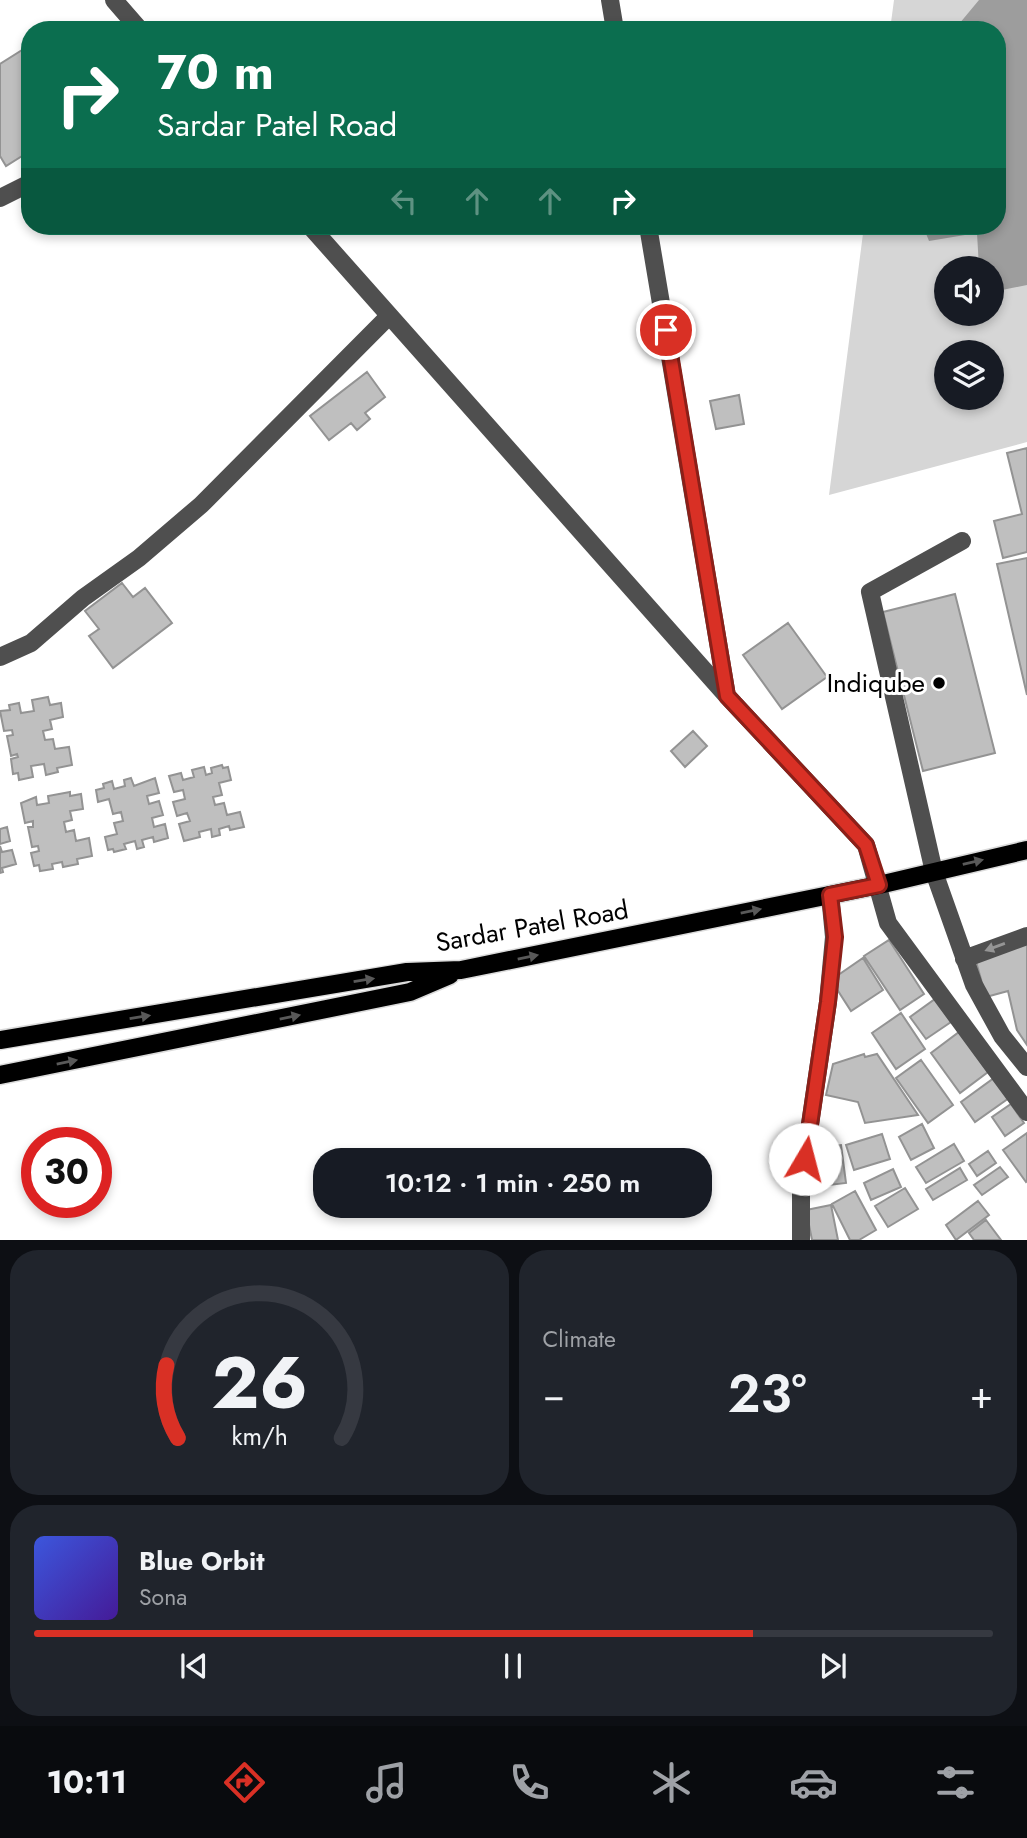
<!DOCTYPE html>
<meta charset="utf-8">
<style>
body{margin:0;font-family:Jost,sans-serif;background:#20242c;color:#f1f3f6;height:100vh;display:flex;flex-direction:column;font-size:26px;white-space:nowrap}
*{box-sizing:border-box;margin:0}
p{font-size:23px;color:#9ea1a6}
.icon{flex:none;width:38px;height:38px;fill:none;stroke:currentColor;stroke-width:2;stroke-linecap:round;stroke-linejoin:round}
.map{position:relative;height:1240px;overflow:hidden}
.drawer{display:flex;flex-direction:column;gap:10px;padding:10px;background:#0d0f14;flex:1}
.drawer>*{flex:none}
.guide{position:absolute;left:21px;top:21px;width:985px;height:214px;border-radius:28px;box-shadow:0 4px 10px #0003;background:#0b6e4f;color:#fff;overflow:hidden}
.buttons{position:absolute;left:934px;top:256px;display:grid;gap:14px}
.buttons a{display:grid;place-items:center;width:70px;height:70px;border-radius:50%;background:#171b24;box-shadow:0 4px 10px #0003;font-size:35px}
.speed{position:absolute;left:21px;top:1127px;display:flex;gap:14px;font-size:35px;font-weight:700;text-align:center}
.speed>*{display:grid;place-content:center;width:91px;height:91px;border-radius:50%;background:#171b24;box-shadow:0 4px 10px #0003;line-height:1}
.speed .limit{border:10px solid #d22;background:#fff;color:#111}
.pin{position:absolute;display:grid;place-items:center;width:60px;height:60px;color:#fff;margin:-30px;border:4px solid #fff;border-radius:50%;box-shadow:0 2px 7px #0007}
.me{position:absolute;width:77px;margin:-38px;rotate:8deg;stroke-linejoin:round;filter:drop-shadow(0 0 5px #0008)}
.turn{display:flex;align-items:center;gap:24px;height:147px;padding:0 21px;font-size:32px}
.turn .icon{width:91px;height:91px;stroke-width:2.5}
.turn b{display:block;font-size:49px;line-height:60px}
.lanes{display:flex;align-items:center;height:66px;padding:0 21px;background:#0003;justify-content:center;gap:35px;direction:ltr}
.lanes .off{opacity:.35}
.big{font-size:52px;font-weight:600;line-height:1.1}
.drawer .card{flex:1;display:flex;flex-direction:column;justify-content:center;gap:10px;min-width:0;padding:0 24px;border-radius:28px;background:#20242c}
.drawer .dial{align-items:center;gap:0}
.dial svg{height:182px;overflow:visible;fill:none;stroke:#363941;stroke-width:7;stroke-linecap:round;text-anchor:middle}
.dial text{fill:#f1f3f6;stroke:none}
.song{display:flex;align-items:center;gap:21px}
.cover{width:84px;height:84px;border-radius:10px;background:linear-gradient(135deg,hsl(230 70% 55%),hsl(260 70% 35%))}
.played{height:7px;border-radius:4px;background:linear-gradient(90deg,#d93025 75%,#363941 75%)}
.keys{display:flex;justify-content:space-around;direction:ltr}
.heat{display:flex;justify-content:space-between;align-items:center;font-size:38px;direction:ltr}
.drawer .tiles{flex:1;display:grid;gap:10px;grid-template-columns:1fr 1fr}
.card:last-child{grid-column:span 2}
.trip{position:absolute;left:313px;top:1148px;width:399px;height:70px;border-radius:28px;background:#171b24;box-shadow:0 4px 10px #0003;font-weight:600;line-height:70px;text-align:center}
.dock{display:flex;height:112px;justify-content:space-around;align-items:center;background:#090b0e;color:#9ea1a6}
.dock .icon{width:49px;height:49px}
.dock .current{color:#d93025}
.dock b{font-size:32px;color:#f1f3f6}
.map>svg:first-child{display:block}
.green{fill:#d6d6d6;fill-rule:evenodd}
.water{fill:#9d9d9d}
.building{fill:#bfbfbf;stroke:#939393;stroke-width:2}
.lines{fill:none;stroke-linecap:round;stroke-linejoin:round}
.major-casing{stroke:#dbdbdb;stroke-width:21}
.minor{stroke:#4f4f4f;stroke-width:18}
.major{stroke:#000;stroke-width:18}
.oneway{fill:#595959}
.oneway2{fill:#959595}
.route-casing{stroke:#8d1f18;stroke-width:18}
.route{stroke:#d93025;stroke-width:12}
.poi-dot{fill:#000;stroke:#fff;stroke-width:2.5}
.labels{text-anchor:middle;stroke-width:6;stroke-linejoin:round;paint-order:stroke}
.poi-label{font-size:26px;fill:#000;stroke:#fff;text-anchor:end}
.street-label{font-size:26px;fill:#000;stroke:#fff}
</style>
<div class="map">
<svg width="1027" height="1240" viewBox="0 0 1027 1240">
<rect width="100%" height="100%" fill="#fff"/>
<path class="green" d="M894 0H1027V442L829 495 864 226H998V30H890ZM947 268H992V313H947ZM947 352H992V397H947Z"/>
<path class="water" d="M979 0H1027V285L992 292V268H979L977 233 929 241 923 226H998V30H954Z"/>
<path class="building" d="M30 45V151L6 166 0 156V64Z
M367 372 385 397 365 413 370 419 357 430 351 423 329 440 310 416Z
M739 395 744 424 716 429 710 401Z
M1027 448V552L1003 558 994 521 1022 514 1007 453Z
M1027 558V695L997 564Z
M122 583 133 597 145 588 172 623 113 668 89 636 99 629 85 611Z
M955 594 995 753 923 771 883 612Z
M788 623 827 677 782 709 743 655Z
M48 697 50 705 61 703 63 717 50 720 52 729 43 731 45 740 53 739 55 749 69 747 72 765 57 768 58 772 46 775 44 764 31 766 33 777 19 780 18 773 13 774 11 759 18 757 17 754 11 756 7 736 13 735 12 730 4 731 0 711 10 710 9 705 19 703 21 713 34 711 32 700Z
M693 731 707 746 685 767 671 751Z
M222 765 223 768 228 767 231 780 219 783 222 795 213 797 215 805 224 803 227 815 240 812 244 827 230 830 229 826 219 829 220 835 212 837 211 829 199 832 200 837 184 841 179 824 190 821 187 813 177 816 173 802 185 799 183 790 174 792 169 776 181 773 183 780 194 777 192 770 204 767 206 775 212 773 211 768Z
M131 778 134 786 155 778 159 793 147 796 149 804 159 801 163 815 152 818 154 827 165 824 168 838 154 842 153 837 142 840 144 847 137 849 135 841 124 844 126 849 114 852 113 849 108 850 105 837 117 834 114 823 123 821 121 812 113 814 109 799 98 802 96 790 104 788 103 784 112 781 114 789 125 786 124 780Z
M70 792V796L81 794 83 809 70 811 72 820 64 822 66 832 74 830 76 841 89 838 92 856 77 859 78 864 63 867 62 862 52 864 53 869 40 871 39 865 34 866 31 853 39 851 38 846 32 847 28 827H33V821L25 823 21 803 36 797 37 805 49 803 48 796Z
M7 827 10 841 0 844V829Z
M0 846 2 852 12 850 16 864 2 868 3 872 0 873Z
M889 940 924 994 900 1010 864 956Z
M1027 943V1045L1017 1030 1008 991 986 997 975 958Z
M863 958 883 990 851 1011 831 980Z
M935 999 951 1022 926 1039 910 1017Z
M901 1013 925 1049 896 1069 872 1033Z
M959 1032 988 1072 960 1093 931 1053Z
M864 1054 865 1057 877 1054 918 1115 865 1123 858 1102 826 1095 833 1064Z
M921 1060 953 1105 928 1123 896 1078Z
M994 1078 1009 1098 975 1122 961 1102Z
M1011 1104 1024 1123 1005 1136 992 1117Z
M922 1124 934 1148 911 1160 899 1137Z
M1027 1133V1181L1026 1182 1003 1150Z
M882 1134 890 1159 854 1170 846 1145Z
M954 1144 964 1161 926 1183 916 1167Z
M841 1145 846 1183 813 1187 809 1149Z
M988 1151 996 1163 977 1176 969 1164Z
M1000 1167 1008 1177 982 1195 974 1185Z
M960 1168 967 1180 933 1200 926 1189Z
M893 1169 901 1187 871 1200 864 1183Z
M905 1188 918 1209 888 1227 875 1206Z
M855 1191 876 1230 859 1240H850L832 1204Z
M978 1201 989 1215 956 1240 946 1225Z
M831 1205 838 1240H812L806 1210Z
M986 1220 1001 1240H974L969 1233Z"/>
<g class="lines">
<defs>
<path id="major" d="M0 1040 407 972 461 970 879 885 1027 850
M0 1075 410 992 450 975"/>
</defs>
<use href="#major" class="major-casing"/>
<path class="minor" d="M114 0 140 30
M610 0 615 30
M0 198 30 183
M310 226 727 696 866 845 888 923 1027 1112
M648 226 727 696
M962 541 870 592 934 872 974 985 1002 1036 1027 1067
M0 657 31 643 83 598 139 558 201 505 389 316
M964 959 1027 936
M801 1240V1185L828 1002 834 937 830 895"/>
<use href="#major" class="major"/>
</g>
<defs><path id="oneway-solid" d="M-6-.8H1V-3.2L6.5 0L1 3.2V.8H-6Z" transform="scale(1.75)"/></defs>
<g class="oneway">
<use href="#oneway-solid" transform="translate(973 862) rotate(-13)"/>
<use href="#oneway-solid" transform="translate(751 911) rotate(-11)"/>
<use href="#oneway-solid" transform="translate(528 957) rotate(-11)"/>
<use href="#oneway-solid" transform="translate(364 980) rotate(-9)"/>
<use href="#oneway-solid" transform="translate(140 1017) rotate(-9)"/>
<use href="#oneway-solid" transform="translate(290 1017) rotate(-11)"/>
<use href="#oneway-solid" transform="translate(67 1062) rotate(-11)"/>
</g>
<use class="oneway2" href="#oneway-solid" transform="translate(995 947) rotate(160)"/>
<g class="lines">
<defs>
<path id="route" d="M666 330 727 696 866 845 879 885 830 895 835 937 828 1002 805 1159"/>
</defs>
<use href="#route" class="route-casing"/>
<use href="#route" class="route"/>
</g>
<circle class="poi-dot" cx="939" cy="683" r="7"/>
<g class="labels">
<g class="poi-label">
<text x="925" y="692">Indiqube</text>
</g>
<g class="street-label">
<text transform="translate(532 926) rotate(-10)" y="9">Sardar Patel Road</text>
</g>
</g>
</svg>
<div class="buttons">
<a><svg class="icon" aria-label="sound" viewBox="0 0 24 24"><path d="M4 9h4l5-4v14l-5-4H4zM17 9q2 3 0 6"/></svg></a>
<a><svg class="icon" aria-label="layers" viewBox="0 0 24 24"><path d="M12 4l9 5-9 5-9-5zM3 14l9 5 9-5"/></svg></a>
</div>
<div class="speed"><div class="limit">30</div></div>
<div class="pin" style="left:666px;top:330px;background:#d93025"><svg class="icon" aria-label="arrive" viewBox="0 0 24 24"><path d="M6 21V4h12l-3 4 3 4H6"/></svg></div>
<svg class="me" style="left:805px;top:1159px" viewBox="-20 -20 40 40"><circle r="19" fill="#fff"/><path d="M0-13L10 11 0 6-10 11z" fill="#d93025"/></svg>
<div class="trip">10:12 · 1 min · 250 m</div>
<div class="guide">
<div class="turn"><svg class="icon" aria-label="right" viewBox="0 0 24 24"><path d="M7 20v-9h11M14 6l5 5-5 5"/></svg><div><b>70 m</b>Sardar Patel Road</div></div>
<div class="lanes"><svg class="icon off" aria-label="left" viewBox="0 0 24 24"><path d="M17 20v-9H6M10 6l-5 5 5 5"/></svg><svg class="icon off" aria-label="ahead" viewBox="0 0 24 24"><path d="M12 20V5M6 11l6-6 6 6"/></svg><svg class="icon off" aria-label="ahead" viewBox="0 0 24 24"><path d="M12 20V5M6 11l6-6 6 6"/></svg><svg class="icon" aria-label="right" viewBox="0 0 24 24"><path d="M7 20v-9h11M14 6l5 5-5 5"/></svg></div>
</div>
</div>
<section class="drawer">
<div class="tiles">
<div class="card dial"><svg viewBox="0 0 100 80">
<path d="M14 69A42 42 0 1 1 86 69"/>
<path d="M14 69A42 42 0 0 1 9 37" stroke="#d93025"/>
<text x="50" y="56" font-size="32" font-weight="700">26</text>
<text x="50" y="72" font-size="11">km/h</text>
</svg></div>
<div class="card"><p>Climate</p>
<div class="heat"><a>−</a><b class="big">23°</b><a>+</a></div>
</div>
<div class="card">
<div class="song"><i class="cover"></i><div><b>Blue Orbit</b><p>Sona</p></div></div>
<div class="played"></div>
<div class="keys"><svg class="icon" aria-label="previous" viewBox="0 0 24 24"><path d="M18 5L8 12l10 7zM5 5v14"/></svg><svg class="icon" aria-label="pause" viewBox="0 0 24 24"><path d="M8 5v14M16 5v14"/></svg><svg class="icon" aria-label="next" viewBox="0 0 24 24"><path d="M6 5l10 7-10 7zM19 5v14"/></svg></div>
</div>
</div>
</section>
<nav class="dock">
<b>10:11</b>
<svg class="icon current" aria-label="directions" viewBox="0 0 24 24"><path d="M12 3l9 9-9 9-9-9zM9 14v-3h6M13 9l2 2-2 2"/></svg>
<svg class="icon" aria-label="music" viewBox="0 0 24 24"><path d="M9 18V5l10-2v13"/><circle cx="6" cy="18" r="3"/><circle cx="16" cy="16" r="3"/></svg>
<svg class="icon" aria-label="phone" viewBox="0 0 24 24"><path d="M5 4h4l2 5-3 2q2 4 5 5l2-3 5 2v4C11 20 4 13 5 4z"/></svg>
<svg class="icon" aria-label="climate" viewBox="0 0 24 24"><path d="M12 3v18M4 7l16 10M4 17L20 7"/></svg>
<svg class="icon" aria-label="car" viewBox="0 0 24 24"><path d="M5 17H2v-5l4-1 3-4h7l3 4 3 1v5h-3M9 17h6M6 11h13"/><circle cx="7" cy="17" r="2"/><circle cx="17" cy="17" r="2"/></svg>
<svg class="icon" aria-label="filters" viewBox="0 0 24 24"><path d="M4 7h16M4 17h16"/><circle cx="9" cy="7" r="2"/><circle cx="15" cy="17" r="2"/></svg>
</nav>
